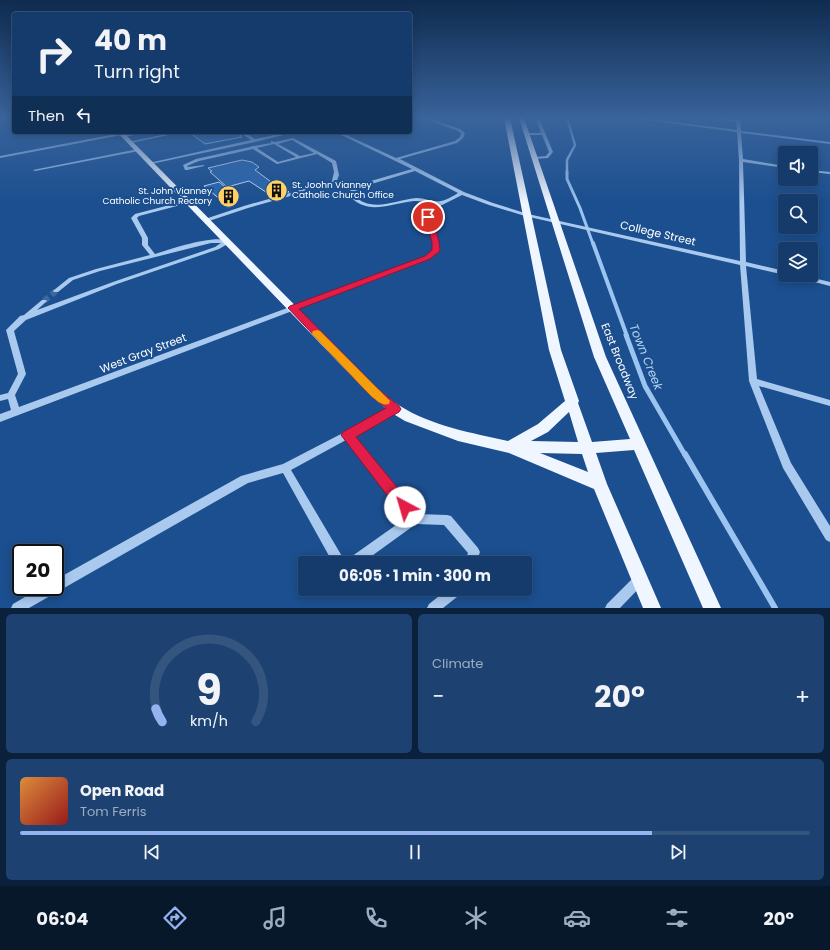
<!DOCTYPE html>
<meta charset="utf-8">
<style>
body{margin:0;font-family:Poppins,sans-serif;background:#1d4271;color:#f1f3f6;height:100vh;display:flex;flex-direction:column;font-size:15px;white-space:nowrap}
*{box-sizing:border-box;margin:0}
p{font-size:13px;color:#9dadc1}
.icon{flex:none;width:22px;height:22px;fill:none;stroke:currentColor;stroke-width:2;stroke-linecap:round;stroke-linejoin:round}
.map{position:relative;height:608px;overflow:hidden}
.side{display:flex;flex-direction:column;gap:6px;padding:6px;background:#0b203b;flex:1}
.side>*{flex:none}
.guide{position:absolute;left:12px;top:12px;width:400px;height:122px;border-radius:4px;box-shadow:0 2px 10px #0003,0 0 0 1px #33557e;background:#143b6b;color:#f1f3f6;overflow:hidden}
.controls{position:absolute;left:778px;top:146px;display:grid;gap:8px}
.controls a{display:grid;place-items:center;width:40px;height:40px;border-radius:4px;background:#143b6b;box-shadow:0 2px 10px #0003,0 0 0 1px #33557e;font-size:20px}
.speed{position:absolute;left:12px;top:544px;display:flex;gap:8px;font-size:20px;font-weight:700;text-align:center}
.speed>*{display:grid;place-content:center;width:52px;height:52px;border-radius:50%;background:#143b6b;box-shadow:0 2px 10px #0003,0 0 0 1px #33557e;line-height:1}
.speed .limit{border:2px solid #111;border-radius:6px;background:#fff;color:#111}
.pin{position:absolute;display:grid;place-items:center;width:34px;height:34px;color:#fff;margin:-17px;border:2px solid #fff;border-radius:50%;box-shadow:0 1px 4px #0007}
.me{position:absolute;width:44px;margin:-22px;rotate:321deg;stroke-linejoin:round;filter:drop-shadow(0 0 3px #0008)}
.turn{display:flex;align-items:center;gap:14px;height:84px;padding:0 16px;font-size:18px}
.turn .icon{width:52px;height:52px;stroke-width:2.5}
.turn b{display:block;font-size:28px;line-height:34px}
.then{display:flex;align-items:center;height:38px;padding:0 16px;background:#0003;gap:8px;font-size:15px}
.big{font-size:30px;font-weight:700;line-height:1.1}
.side .card{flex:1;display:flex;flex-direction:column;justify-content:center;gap:6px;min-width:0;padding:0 14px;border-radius:6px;background:#1d4271}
.side .dial{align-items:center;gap:0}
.dial svg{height:104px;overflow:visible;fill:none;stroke:#33557e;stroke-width:7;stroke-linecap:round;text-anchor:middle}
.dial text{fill:#f1f3f6;stroke:none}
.song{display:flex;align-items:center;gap:12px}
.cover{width:48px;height:48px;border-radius:6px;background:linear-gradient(135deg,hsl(30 70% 55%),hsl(0 70% 35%))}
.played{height:4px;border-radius:2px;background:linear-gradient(90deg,#95b2f1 80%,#33557e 80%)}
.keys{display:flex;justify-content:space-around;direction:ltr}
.heat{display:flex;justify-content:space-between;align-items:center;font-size:22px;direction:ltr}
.side .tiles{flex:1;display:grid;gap:6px;grid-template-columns:1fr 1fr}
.card:last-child{grid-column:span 2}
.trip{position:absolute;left:298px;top:556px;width:234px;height:40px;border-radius:4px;background:#143b6b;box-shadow:0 2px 10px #0003,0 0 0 1px #33557e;font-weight:700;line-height:40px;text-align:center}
.dock{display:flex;height:64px;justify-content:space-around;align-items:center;background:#08182b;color:#9dadc1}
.dock .icon{width:28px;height:28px}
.dock .current{color:#95b2f1}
.dock b{font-size:18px;color:#f1f3f6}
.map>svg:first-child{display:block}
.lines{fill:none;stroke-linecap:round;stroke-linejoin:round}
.stream-far4{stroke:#9cc4f0;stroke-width:2.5}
.stream-far3{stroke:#9cc4f0;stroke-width:3}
.stream-far2{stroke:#9cc4f0;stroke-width:4}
.stream-far1{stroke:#9cc4f0;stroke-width:5}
.stream{stroke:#9cc4f0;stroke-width:6}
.building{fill:#2a66ad;stroke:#cfe3fa}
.minor-tunnel{stroke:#3d69a0;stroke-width:6;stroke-dasharray:6 3.5;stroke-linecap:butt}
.minor{fill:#a9c9ee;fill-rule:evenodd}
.major{fill:#f0f6ff;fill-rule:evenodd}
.route{fill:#e11d48;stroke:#92132f}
.slow{fill:#f59e0b}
.labels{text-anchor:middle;stroke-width:4;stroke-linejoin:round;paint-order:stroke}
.far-poi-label{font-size:9px;fill:#fff;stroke:#1b4f8f;text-anchor:start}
.street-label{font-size:11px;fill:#fff;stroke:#1b4f8f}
.water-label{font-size:12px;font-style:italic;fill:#b5d3f5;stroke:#1b4f8f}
</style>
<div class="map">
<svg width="830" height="608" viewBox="0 0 830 608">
<rect width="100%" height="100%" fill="#1b4f8f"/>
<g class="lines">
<path class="stream-far4" d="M567 118 575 145 567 160V173"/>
<path class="stream-far3" d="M567 172V179L580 208 593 244"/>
<path class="stream-far2" d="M593 243 627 336"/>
<path class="stream-far1" d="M626 335 645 386 685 455"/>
<path class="stream" d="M685 454 775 608"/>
</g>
<path class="building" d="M208 132H238L242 137 205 144 193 135Z
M242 160 252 162 259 167 255 170 274 184 277 183 289 192 272 196 249 181 227 187 210 172 212 171 209 169 208 168Z
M219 182 237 197 222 201 204 186Z"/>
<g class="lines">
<path class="minor-tunnel" d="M44 301 56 291"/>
<path class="minor" d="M423 118H428L460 129 465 133 463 138 457 143 400 159 464 192 493 203 528 214 740 261 739 160 737 132 631 118H641L737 130 736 122 709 118 736 120V118H740L741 131 830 142V144L741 133 743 159 785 166V168L743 162 746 262 785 271V275L746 266 757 379 830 400V406L759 386 791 463 830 526V542L826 540 783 468 749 381 740 265 525 216 489 205 462 195 438 207 431 217 439 242V251L429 259 0 422V414L11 410 8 399 0 401V395L8 393 18 374 6 330 20 316 24 315 42 300H46L47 301 37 310 113 282 215 247 221 243H211L100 271 73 280 58 292H54L53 291 54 290 69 278 96 269 150 255 142 245V238L131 218 135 214 189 200 192 202 139 216 137 218 148 238V245L155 254C171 249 218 233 231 242L219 249 117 284 26 320 14 331 26 374 15 395 19 407 425 257 433 250V242L425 217 436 204C429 202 421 201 414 201 386 204 368 217 346 193L364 183 412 169 335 132H340L396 158 455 141 460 137 461 133 458 131ZM415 171 458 193C453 196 447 200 441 201 436 203 424 198 417 198 401 199 385 207 370 204 362 203 357 198 351 193L368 185Z
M527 118H539L553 152 548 158 535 159 533 158 535 157 546 156 549 152 542 135H527L525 134 527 133H541L536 119Z
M140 132H149L124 137 122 136Z
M176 132H184L130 143 128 142Z
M239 132H244L255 139 289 132H296L255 142 151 164 149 163 251 140Z
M121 133 123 134 122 135 0 158V156Z
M293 138 336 161 339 175 336 183 248 208 209 221H205V219L244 206 332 181 334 172 332 163 317 154 277 164 253 149 199 161 187 166 188 167 204 165V166L187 170H185L183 165 196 159 250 147 252 146H254L271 143V141L275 142ZM292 140 314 153 300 156 278 144ZM274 144 296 157 278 162 257 148Z
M138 149H139V151L35 171 33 170Z
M811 170 830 172V174L811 172Z
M790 275H801L830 282V286L791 276Z
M395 406 398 407 399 409 398 411 354 436 417 514 447 515 451 516 478 548 480 552 476 563H464L468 553 444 525 416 524 362 563H346L348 559 406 518 346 440 291 470 346 563H333L283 473 248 483 29 608H11L13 604 42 587H55V580L241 476 283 464Z
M640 573 644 575 646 579 644 583 620 608H605L607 604 636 575Z
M448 589H464L462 593 443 608H427L429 604Z"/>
<path class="major" d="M504 118H510L561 350 579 401 578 403 592 442 630 439 594 357 519 118H524L606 357 721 608H703L634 450 596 453 607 484 661 608H643L594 489 509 453 458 441 405 421 390 412 370 395 117 132H123L378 389C385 394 392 401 400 406 432 426 472 433 508 441L538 424 565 401 549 350ZM569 412 578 442 531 441 548 432ZM540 453 582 454 588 472Z"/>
</g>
<linearGradient id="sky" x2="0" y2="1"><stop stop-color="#0f2b4f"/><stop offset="0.58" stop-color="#39639b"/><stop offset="1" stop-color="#39639b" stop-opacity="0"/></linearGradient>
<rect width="830" height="203" fill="url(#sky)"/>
<path class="route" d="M426 215 432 217 439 242 440 251 430 259 299 309 378 389 399 406 401 409 399 412 356 437 410 503 412 507 410 512 405 514 400 512 341 435 343 432 386 408 370 395 288 308 290 306 425 256 432 250V242L425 217Z"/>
<path class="slow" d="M317 330 320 331 390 401 389 404C381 406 376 400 370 395L313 335 312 333 313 331Z"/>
<defs>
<symbol id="building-disc" viewBox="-11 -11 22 22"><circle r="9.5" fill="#ffd166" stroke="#1b4f8f"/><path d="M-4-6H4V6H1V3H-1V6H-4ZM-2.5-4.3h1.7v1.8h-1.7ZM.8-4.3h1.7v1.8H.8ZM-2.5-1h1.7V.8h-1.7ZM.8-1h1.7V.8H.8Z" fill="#111"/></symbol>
</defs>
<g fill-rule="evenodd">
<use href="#building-disc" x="264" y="178" width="25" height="25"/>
<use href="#building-disc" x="216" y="184" width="25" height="25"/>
</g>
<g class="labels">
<g class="far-poi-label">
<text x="292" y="188">St. Joohn Vianney<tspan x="292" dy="10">Catholic Church Office</tspan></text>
<text x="212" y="194" text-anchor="end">St. John Vianney<tspan x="212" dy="10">Catholic Church Rectory</tspan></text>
</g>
<g class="street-label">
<text transform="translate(658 233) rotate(13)" y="4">College Street</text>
<text transform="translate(143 353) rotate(-21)" y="4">West Gray Street</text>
<text transform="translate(620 361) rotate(68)" y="4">East Broadway</text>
</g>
<g class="water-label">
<text transform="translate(646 357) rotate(68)" y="4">Town Creek</text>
</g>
</g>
</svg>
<div class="controls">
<a><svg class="icon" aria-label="sound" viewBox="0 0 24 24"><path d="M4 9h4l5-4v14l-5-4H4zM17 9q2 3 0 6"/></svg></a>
<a><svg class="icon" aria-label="search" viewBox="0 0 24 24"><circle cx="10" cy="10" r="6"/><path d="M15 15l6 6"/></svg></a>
<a><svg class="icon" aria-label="layers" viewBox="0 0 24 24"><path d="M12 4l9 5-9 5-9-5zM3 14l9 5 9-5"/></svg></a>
</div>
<div class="speed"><div class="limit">20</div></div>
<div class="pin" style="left:428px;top:217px;background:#d93025"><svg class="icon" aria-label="arrive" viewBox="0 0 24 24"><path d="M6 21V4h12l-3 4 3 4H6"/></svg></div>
<svg class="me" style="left:405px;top:507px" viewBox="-20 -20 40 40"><circle r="19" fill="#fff"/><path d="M0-13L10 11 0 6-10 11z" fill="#e11d48"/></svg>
<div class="trip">06:05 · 1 min · 300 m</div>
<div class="guide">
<div class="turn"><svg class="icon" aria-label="right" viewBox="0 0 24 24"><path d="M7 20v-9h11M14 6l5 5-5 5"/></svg><div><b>40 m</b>Turn right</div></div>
<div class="then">Then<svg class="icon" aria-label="left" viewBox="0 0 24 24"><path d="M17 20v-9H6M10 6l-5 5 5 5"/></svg></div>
</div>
</div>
<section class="side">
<div class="tiles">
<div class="card dial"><svg viewBox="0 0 100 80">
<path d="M14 69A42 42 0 1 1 86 69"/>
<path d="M14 69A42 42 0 0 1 9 59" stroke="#95b2f1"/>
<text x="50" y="56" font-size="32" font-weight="700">9</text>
<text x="50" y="72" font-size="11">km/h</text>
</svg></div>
<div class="card"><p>Climate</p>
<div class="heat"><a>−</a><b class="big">20°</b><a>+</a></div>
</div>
<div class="card">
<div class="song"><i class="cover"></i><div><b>Open Road</b><p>Tom Ferris</p></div></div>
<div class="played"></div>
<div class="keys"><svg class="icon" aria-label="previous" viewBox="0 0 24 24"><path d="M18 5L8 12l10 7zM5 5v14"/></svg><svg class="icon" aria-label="pause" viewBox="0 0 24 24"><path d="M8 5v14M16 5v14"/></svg><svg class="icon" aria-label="next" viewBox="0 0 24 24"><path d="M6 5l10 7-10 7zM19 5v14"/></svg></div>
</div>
</div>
</section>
<nav class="dock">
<b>06:04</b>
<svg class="icon current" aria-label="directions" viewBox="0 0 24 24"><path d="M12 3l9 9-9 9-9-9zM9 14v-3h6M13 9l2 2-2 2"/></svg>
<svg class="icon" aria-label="music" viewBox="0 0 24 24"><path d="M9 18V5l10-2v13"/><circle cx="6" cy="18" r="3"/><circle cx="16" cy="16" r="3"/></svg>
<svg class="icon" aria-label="phone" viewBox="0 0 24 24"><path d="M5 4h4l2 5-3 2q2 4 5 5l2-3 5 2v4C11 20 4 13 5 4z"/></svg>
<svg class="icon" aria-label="climate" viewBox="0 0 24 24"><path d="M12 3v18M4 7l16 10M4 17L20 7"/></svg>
<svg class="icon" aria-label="car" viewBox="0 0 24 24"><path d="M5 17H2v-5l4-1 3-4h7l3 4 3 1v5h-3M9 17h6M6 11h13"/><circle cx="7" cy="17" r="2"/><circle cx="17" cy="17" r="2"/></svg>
<svg class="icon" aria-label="filters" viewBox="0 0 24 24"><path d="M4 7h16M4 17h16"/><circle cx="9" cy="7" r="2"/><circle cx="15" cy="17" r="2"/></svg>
<b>20°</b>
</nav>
